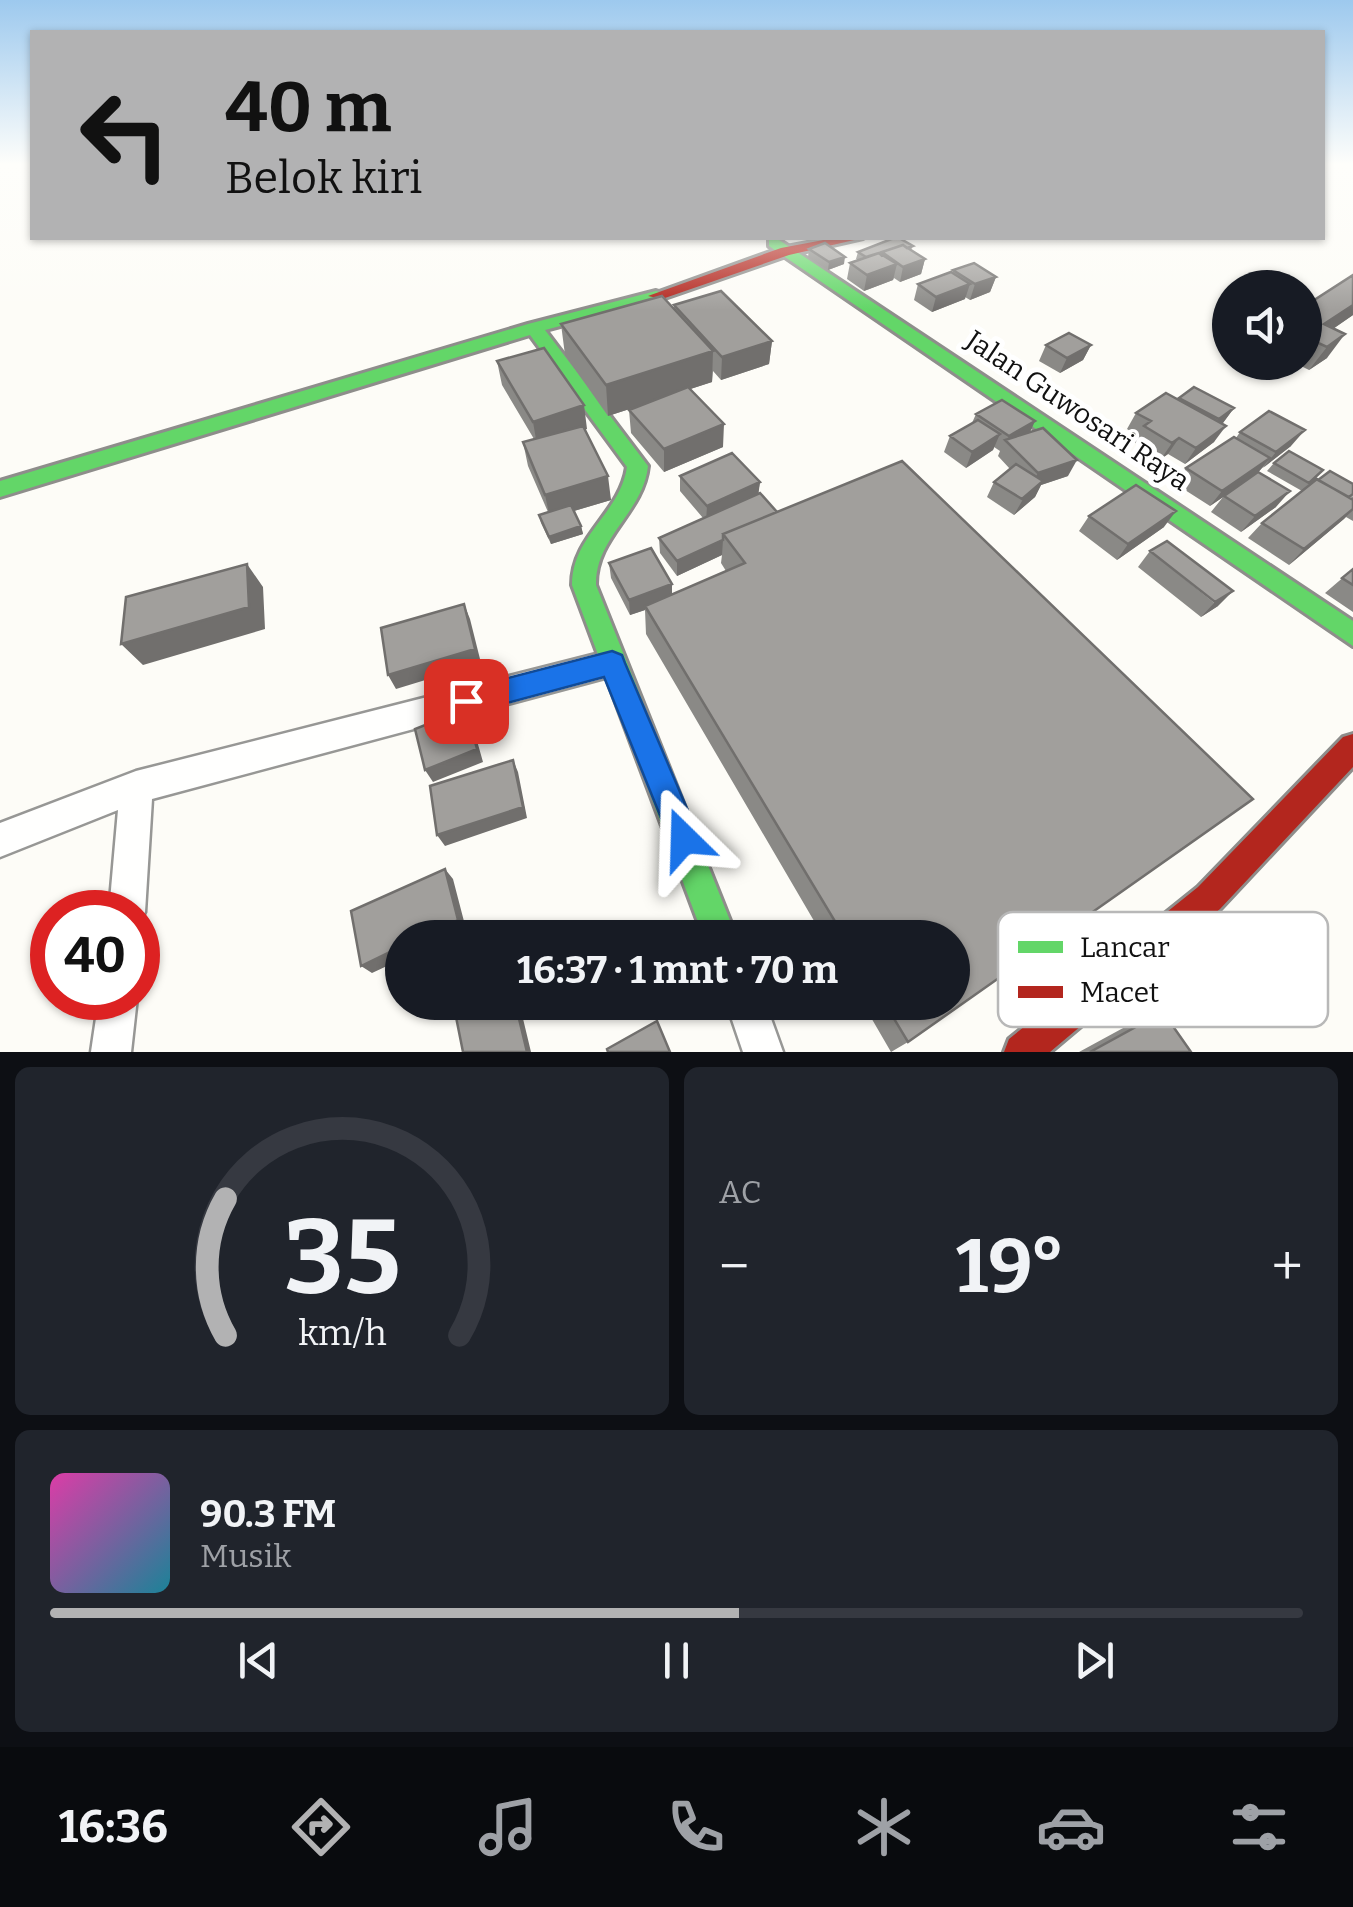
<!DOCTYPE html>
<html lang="id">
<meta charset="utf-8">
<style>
body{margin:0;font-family:Bitter,serif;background:#20242c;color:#f1f3f6;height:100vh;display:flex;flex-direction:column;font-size:38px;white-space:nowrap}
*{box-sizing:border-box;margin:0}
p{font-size:32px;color:#9ea1a6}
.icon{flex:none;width:55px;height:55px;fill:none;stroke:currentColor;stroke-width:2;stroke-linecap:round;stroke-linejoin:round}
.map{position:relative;height:1052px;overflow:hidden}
.side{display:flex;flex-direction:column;gap:15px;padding:15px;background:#0d0f14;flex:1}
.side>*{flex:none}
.top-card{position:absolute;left:30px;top:30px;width:1295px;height:210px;border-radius:0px;box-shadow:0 2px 8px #0004;background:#b2b2b3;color:#111;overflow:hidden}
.tools{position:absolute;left:1212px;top:270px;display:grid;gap:20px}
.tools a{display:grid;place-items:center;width:110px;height:110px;border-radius:50%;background:#171b24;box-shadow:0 2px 8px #0004;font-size:50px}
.speed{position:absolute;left:30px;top:890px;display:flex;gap:20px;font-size:50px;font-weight:700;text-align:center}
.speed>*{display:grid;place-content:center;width:130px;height:130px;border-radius:50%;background:#171b24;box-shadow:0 2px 8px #0004;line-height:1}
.speed .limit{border:15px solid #d22;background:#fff;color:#111}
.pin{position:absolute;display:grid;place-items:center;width:85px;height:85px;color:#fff;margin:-42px;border-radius:20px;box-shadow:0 5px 15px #0006}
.me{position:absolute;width:110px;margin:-55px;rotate:338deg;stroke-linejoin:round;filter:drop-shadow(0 0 8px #0008)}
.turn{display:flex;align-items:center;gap:35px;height:210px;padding:0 30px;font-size:45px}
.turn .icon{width:130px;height:130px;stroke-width:2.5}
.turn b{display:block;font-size:70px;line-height:85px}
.big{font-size:75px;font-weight:700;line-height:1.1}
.side .tile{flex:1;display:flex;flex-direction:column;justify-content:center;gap:15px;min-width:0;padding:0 35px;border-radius:15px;background:#20242c}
.side .dial{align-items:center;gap:0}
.dial svg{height:260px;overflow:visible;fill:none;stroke:#363941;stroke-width:7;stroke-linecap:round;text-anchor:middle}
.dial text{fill:#f1f3f6;stroke:none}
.song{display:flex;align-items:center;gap:30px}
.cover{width:120px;height:120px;border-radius:15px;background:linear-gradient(135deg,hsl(320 70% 55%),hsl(190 70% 35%))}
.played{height:10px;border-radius:5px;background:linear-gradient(90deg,#b2b2b3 55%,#363941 55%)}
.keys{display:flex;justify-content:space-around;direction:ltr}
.heat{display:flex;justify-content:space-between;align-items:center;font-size:55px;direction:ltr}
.side .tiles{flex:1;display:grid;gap:15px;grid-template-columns:1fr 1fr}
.tile:last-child{grid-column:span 2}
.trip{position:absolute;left:385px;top:920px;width:585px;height:100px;border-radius:50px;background:#171b24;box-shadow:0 2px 8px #0004;font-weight:700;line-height:100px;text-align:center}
.menu{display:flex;height:160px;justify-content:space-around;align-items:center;background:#090b0e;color:#9ea1a6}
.menu .icon{width:70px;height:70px}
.menu .active{color:#b2b2b3}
.menu b{font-size:45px;color:#f1f3f6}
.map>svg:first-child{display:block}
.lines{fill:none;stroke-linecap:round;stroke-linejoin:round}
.street-casing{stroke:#979795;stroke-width:5}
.fast-casing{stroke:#8e8d8b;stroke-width:6}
.jam-casing{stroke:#8e8d8b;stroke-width:6}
.street{fill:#fffffe;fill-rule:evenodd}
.fast{fill:#63d668;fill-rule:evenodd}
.jam{fill:#b3261e;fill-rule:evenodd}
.wall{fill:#8a8986}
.shaded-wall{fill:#716f6d}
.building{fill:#a19f9c;stroke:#716f6d;stroke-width:2.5}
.route{fill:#1a73e8;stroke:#114b97;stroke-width:2.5}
.labels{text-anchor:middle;stroke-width:10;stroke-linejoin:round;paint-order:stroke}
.street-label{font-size:28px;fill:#111;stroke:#fff}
.key{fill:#fff;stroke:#b8b8b8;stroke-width:2.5}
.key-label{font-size:28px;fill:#111}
</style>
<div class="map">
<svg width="1353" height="1052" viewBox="0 0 1353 1052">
<rect width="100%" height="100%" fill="#fdfcf7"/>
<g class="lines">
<defs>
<path id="street" d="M612 650 622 654 626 663 622 672 612 676 152 799 145 912 138 926V912H109L118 810 0 857V823L136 771Z
M99 998H137L131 1052H91Z
M726 1002H765L783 1052H743Z"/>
<path id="fast" d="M769 240H779L1353 621V646L769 246Z
M656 291 662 293V299L545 330 648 466C643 513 595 537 596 585L737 938H704L572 585C572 535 620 514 627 467L530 335 0 497V481L528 324Z"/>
<path id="jam" d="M834 238H863L789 255 662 299 648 296 781 248Z
M1353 734V767L1220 909 1050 1052H1004L1009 1039 1198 887 1343 737Z"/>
</defs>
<use href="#street" class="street-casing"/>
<use href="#fast" class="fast-casing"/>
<use href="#jam" class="jam-casing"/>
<use href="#street" class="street"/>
<use href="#fast" class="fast"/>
<use href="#jam" class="jam"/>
</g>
<path class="wall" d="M913 246 911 250 925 259 921 274 900 282 894 278 893 280 864 291 847 279 850 263 858 260 856 259 858 252Z
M809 249 844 264 828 270 808 257Z
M953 270 996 277 990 292 970 300 965 297V299L932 312 914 300 918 284 952 273Z
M674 305 772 341 769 364 721 380 713 371 712 382 690 389 723 447 664 472 631 433 629 410 645 404 608 416 565 355 561 324 674 308Z
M1305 306 1353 315 1333 329 1327 358 1309 370 1293 362H1305Z
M1046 345H1091L1083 360 1060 373 1039 361Z
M497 361 587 429H585L611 500 574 511 581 526 583 534 551 544 541 523 539 515 548 512 528 466 523 442 534 439 502 385Z
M1239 362H1284L1264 376Z
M1179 398 1234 408 1222 424 1214 442 1185 464 1168 454 1161 459 1134 442 1138 436 1127 429 1136 413 1178 400Z
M976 414 1030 432 1068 476 1041 485 1035 497 1014 515 987 497 994 482 1010 469 998 456 1000 451 994 447 993 450 966 468 944 452 950 436 972 423Z
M1240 432 1291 446 1262 468 1258 472 1276 507 1241 532 1211 512 1223 497 1210 506 1174 483 1186 468 1236 438Z
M732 453 760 482 758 493 777 512 902 461 1253 799 908 1042 891 1052 862 1002H952V938H824L646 634 645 610 630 615 611 578 609 563 651 548 672 584V594L726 571 721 563 722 555 677 576 660 553 659 538 703 518 680 491V476Z
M1274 463 1316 478 1302 491 1267 471Z
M1353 484V495L1350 498 1353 496V521L1346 517 1289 565 1248 538 1262 523Z
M1089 516 1164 527 1117 560 1079 531Z
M1150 551 1218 606 1201 617 1138 567Z
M1353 569V612L1325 593Z
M1163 1012 1191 1052H1079L1136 1021Z"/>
<path class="shaded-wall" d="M845 257 844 264 828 270 829 262Z
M925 259 921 274 900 282 903 267Z
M897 264 893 280 864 291 867 275Z
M996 277 990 292 970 300 975 284Z
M970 284 965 299 932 312 936 297Z
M1353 305V315L1315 341 1324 324Z
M1345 334 1327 358 1309 370 1327 347Z
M772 341 769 364 721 380 722 357Z
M1091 345 1083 360 1060 373 1067 358Z
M713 351 712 382 608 416 606 385Z
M1274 362H1284L1264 376Z
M584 405 587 429 537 445 533 422Z
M1234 408 1223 423 1208 435 1219 419Z
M1035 421 1028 437 1007 442 1009 436Z
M724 424 723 447 664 472V449Z
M1226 426 1214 442 1185 464 1196 448Z
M1305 430 1291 446 1263 468 1276 452Z
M1000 434 993 450 966 468 972 452Z
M1179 438 1168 454 1161 459 1172 443Z
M1270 458 1257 474 1210 506 1222 491Z
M1077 460 1068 476 1041 485 1035 497 1014 515 1038 473Z
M608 476 611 500 550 518 545 495Z
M760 482 758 497 706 522 707 506Z
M1290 491 1276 507 1241 532 1255 516Z
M1353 509 1344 519 1289 565 1304 549Z
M1176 511 1164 527 1117 560 1128 544Z
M581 526 583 534 551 544 549 537Z
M723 540 722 555 677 576V561Z
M247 564 263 587 265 629 143 665 121 644Z
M672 584V599L645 606V610L630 615 629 600Z
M1233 591 1218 606 1201 617 1215 602Z
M464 604 470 619 481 663 396 689 388 675Z
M466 709 472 723 483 762 433 782 425 770Z
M513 760 518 772 527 818 445 846 437 835Z
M445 869 453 879 466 929 447 938H421Z
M402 946V959L372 973 361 966Z
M515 1002H519L531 1052H527Z"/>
<path class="building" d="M894 238H899L913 246 907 248 903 245 882 252 881 255 879 253 866 257 858 252Z
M825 243 845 257 829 262 809 249Z
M903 245 925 259 903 267 882 252Z
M879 253 897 264 867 275 850 263Z
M974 263 996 277 975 284 953 270Z
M951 272 970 284 936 297 918 284Z
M1353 275V305L1324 324 1345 334 1327 347 1305 337V306Z
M721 291 772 341 722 357 674 305Z
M662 296 713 351 606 385 561 324Z
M1069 333 1091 345 1067 358 1046 345Z
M544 348 584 405 533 422 497 361Z
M688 387 724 424 664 449 629 410Z
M1194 387 1234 408 1219 419 1179 398Z
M1166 393 1226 426 1196 448 1179 438 1172 443 1144 426 1151 421 1136 413Z
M1002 400 1035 421 1009 436 976 414Z
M1269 411 1305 430 1276 452 1240 432Z
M978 420 1000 434 972 452 950 436Z
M583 426 608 476 545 495 523 442Z
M1043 428 1077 460 1038 473 1005 440Z
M1234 437 1270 458 1222 491 1186 468Z
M1289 451 1323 470 1309 483 1274 463Z
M732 453 760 482 707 506 680 476Z
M902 461 1253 799 908 1042 884 1002H952V938H845L645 606 745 563 723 534Z
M1016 464 1043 481 1022 499 994 482Z
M1330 471 1353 484V494L1349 497 1318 480Z
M1258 472 1290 491 1255 516 1224 496Z
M1317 479 1353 500V509L1304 549 1262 523Z
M1136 485 1176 511 1128 544 1089 516Z
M760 493 777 512 723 534V540L677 561 659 538Z
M571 505 581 526 549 537 539 515Z
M1167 541 1233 591 1215 602 1150 551Z
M651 548 672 584 629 600 609 563Z
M247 564 249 607 121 644 126 597Z
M1353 569V585L1342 578Z
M464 604 475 649 388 675 381 628Z
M466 709 477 749 425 770 415 729Z
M513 760 523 807 437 835 430 786Z
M445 869 458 920 421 938H402V946L361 966 351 911Z
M487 1002H515L527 1052H463L456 1017Z
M1163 1012 1191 1052H1090Z
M657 1021 670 1052H608L607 1049Z"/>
<linearGradient id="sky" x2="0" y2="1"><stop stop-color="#9dc9ee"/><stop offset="0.53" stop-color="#fefefb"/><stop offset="1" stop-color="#fefefb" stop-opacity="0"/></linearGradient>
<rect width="1353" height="310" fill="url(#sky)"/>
<path class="route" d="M612 651 622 655 625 663 700 839 695 850 684 855 674 850 604 677 466 714 456 710 452 701 456 692 466 689Z"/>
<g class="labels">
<g class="street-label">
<text transform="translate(1078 410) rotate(34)" y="10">Jalan Guwosari Raya</text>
</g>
</g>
<rect x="998" y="912" width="330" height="115" rx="15" class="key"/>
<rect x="1018" y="941" width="45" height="12" fill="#63d668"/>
<rect x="1018" y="986" width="45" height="12" fill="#b3261e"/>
<g class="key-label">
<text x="1080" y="957">Lancar</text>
<text x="1080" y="1002">Macet</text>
</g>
</svg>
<div class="tools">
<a><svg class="icon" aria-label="sound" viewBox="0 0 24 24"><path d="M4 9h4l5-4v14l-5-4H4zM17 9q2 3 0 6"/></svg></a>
</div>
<div class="speed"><div class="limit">40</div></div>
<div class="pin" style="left:466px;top:701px;background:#d93025"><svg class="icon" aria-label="arrive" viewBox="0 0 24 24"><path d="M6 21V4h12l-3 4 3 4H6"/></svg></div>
<svg class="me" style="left:684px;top:839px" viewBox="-20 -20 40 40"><path d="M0-17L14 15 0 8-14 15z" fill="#1a73e8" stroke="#fff" stroke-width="4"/></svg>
<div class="trip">16:37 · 1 mnt · 70 m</div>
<div class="top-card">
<div class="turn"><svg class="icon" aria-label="left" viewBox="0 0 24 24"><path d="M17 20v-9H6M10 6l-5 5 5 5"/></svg><div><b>40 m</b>Belok kiri</div></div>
</div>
</div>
<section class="side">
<div class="tiles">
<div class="tile dial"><svg viewBox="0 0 100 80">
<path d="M14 69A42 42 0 1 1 86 69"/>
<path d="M14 69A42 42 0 0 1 14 27" stroke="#b2b2b3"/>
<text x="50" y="56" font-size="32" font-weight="700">35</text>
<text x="50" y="72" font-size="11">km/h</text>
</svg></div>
<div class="tile"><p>AC</p>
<div class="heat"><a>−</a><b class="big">19°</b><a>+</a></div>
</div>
<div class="tile">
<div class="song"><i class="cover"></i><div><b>90.3 FM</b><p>Musik</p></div></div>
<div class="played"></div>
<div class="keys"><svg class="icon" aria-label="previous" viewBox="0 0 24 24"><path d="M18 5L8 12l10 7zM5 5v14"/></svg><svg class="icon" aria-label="pause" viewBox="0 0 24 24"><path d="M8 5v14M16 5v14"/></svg><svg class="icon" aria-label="next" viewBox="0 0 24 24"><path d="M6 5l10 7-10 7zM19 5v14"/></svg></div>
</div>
</div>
</section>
<nav class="menu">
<b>16:36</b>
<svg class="icon active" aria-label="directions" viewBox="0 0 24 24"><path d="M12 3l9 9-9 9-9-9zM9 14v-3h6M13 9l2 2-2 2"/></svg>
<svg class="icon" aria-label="music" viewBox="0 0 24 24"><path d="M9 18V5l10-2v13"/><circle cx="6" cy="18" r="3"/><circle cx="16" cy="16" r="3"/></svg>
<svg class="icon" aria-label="phone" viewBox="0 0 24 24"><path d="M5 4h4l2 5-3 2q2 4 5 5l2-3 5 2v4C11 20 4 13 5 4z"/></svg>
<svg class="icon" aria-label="climate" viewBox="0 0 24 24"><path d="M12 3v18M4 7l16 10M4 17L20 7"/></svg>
<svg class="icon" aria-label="car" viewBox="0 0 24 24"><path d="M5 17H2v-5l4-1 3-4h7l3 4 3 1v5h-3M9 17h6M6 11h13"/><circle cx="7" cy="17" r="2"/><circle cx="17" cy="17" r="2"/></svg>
<svg class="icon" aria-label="filters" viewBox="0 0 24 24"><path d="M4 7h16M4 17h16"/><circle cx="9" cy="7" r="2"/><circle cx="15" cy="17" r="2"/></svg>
</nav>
